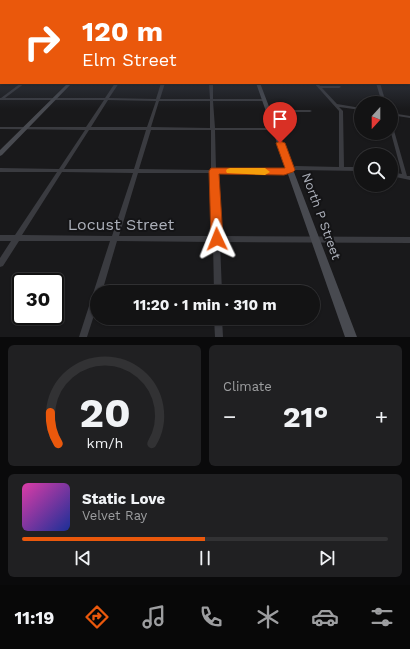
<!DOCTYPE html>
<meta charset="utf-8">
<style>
body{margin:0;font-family:"Work Sans",sans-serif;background:#202022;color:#f1f3f6;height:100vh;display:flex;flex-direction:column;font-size:15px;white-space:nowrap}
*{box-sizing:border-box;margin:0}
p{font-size:13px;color:#9d9ea0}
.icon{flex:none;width:22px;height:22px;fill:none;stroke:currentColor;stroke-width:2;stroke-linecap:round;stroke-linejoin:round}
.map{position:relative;height:337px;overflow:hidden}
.drawer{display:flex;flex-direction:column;gap:8px;padding:8px;background:#0a0a0b;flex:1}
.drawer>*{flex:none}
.top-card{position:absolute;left:0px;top:0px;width:410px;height:84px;box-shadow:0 1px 3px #0004,0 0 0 1px #323234;background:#ea580c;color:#fff;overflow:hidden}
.needle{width:26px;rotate:201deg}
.buttons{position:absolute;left:354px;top:96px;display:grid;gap:8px}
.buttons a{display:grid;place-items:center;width:44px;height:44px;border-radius:50%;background:#131314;box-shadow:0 1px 3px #0004,0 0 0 1px #323234;font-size:20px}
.speed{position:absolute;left:12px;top:273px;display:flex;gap:8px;font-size:20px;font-weight:700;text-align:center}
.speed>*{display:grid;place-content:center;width:52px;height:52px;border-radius:50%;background:#131314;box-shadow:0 1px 3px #0004,0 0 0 1px #323234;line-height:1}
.speed .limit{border:2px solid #111;border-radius:6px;background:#fff;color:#111}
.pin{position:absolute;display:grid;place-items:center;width:34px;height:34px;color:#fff;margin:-41px -17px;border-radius:50% 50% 50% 0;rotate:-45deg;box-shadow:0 0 4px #0007}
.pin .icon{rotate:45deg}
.me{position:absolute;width:44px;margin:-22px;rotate:358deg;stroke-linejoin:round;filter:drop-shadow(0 0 3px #0008)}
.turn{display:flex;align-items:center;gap:14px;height:84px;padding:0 16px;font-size:18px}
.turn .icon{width:52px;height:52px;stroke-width:2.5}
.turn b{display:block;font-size:28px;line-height:34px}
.big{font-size:30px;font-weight:700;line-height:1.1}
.drawer .tile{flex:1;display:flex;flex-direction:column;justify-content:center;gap:6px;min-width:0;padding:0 14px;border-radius:6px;background:#202022}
.drawer .dial{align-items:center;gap:0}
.dial svg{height:104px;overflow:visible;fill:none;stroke:#323234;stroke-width:7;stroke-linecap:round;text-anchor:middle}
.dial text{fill:#f1f3f6;stroke:none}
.song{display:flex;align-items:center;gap:12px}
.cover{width:48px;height:48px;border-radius:6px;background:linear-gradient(135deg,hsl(320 70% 55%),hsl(230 70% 35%))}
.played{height:4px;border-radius:2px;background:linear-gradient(90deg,#ea580c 50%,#323234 50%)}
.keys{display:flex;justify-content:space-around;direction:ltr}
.heat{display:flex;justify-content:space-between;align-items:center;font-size:22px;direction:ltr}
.drawer .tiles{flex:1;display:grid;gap:8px;grid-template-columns:1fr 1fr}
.tile:last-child{grid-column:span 2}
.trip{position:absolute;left:90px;top:285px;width:230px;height:40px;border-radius:20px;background:#131314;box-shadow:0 1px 3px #0004,0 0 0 1px #323234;font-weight:700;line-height:40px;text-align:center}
.dock{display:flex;height:64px;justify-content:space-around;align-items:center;background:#080808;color:#9d9ea0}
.dock .icon{width:28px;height:28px}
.dock .selected{color:#ea580c}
.dock b{font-size:18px;color:#f1f3f6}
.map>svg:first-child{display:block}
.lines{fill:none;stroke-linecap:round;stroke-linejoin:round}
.street{fill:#3a3b40;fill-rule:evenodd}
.secondary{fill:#484a50;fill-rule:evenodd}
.route{fill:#ea580c;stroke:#983908}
.slow{fill:#f59e0b}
.labels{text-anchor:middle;stroke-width:4;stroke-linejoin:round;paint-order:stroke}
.street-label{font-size:13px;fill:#acb0ba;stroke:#141416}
.near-street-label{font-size:16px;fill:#acb0ba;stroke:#141416}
</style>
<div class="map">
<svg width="410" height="337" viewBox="0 0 410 337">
<rect width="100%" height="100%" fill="#19191b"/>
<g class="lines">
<path class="street" d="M409 68H410V70H409Z
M0 77H1V79H0Z
M21 83H25L5 98H105L115 83H119L109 98 156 99 161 83H165L160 99H210L209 83H213V99H265V101H213L215 128H275L277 129 275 130H215L216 170H284L296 166 339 167V111L314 83H318L320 86H340L341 87 339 88H322L337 104 361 108V110L339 107 343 111 344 167H361V171L296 170 284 174 217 173 219 236 410 237V243L220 242 222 292H214L213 242 117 241 102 292H97V306L87 337H79L110 241H19L3 266 0 267V258L11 241H0V235H15L57 172H0V168L59 169 85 130 0 129V127H86L104 100H0V98H1ZM108 100 156 101 147 127H91ZM159 101H210V128L151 127ZM89 130H146L134 169H64ZM151 130H211V170L139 169ZM62 172 133 173 112 236 22 235ZM138 173H211L213 236H119Z
M376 83H380L386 103H382Z
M268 110H310L312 111 310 112H268Z
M391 113 410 116V118L391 115Z
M391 126 393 127 407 176H410V180L391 176V172L402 174 391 133Z
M214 318H222L223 337H215Z"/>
<path class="secondary" d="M0 62H1V63H0Z
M0 66H1V69H0Z
M409 79H410V81H409Z
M68 83H72L2 155 0 156V150Z
M256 83H260L357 337H345Z"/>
</g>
<linearGradient id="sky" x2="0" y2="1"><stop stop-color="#0e0e0f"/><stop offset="0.57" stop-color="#383e4a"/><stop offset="1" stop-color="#383e4a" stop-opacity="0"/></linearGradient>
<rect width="410" height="109" fill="url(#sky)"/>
<path class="route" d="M280 141 285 143 295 170 293 172 284 175 219 174 223 239 221 242 217 244 212 242 211 239 209 171 211 168H285L276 143Z"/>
<path class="slow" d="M230 168H265L270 172 265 175 227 173 226 171 227 169Z"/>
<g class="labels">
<g class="street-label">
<text transform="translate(322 216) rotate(70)" y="5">North P Street</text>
</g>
<g class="near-street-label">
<text x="121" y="230">Locust Street</text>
</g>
</g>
</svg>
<div class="buttons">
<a><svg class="needle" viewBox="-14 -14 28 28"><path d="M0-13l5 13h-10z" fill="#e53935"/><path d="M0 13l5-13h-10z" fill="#9d9ea0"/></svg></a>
<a><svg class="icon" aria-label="search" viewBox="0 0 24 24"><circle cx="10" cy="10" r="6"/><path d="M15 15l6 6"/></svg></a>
</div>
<div class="speed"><div class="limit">30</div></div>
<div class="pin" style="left:280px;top:143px;background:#d93025"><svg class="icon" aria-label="arrive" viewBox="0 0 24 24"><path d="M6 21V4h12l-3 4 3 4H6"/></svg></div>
<svg class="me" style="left:217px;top:239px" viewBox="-20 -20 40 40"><path d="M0-17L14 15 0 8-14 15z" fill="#ea580c" stroke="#fff" stroke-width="4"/></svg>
<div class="trip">11:20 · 1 min · 310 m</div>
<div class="top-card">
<div class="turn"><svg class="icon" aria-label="right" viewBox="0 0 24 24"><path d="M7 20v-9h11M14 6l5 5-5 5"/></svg><div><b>120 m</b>Elm Street</div></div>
</div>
</div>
<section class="drawer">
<div class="tiles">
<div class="tile dial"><svg viewBox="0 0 100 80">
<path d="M14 69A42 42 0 1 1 86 69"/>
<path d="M14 69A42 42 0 0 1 8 45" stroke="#ea580c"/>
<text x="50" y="56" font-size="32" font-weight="700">20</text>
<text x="50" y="72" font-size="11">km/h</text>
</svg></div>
<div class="tile"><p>Climate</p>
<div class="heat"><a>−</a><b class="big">21°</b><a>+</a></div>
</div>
<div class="tile">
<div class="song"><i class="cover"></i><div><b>Static Love</b><p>Velvet Ray</p></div></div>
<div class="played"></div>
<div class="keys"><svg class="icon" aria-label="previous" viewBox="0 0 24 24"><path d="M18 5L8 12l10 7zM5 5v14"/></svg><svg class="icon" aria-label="pause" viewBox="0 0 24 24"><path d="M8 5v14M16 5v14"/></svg><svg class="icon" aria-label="next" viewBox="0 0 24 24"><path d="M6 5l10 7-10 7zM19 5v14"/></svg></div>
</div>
</div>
</section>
<nav class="dock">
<b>11:19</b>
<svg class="icon selected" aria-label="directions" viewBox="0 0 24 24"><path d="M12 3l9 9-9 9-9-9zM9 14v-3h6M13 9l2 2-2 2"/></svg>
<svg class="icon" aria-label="music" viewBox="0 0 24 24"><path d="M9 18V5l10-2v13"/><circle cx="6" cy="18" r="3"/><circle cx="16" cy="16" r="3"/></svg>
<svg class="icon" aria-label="phone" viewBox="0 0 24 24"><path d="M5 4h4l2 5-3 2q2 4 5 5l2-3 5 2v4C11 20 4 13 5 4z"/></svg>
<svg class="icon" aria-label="climate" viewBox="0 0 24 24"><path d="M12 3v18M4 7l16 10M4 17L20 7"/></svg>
<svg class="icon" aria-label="car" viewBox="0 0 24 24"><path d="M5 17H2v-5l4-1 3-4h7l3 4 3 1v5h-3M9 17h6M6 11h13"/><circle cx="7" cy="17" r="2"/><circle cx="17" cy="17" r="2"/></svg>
<svg class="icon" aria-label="filters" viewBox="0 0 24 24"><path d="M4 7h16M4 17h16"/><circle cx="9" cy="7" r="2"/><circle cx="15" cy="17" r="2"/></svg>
</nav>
